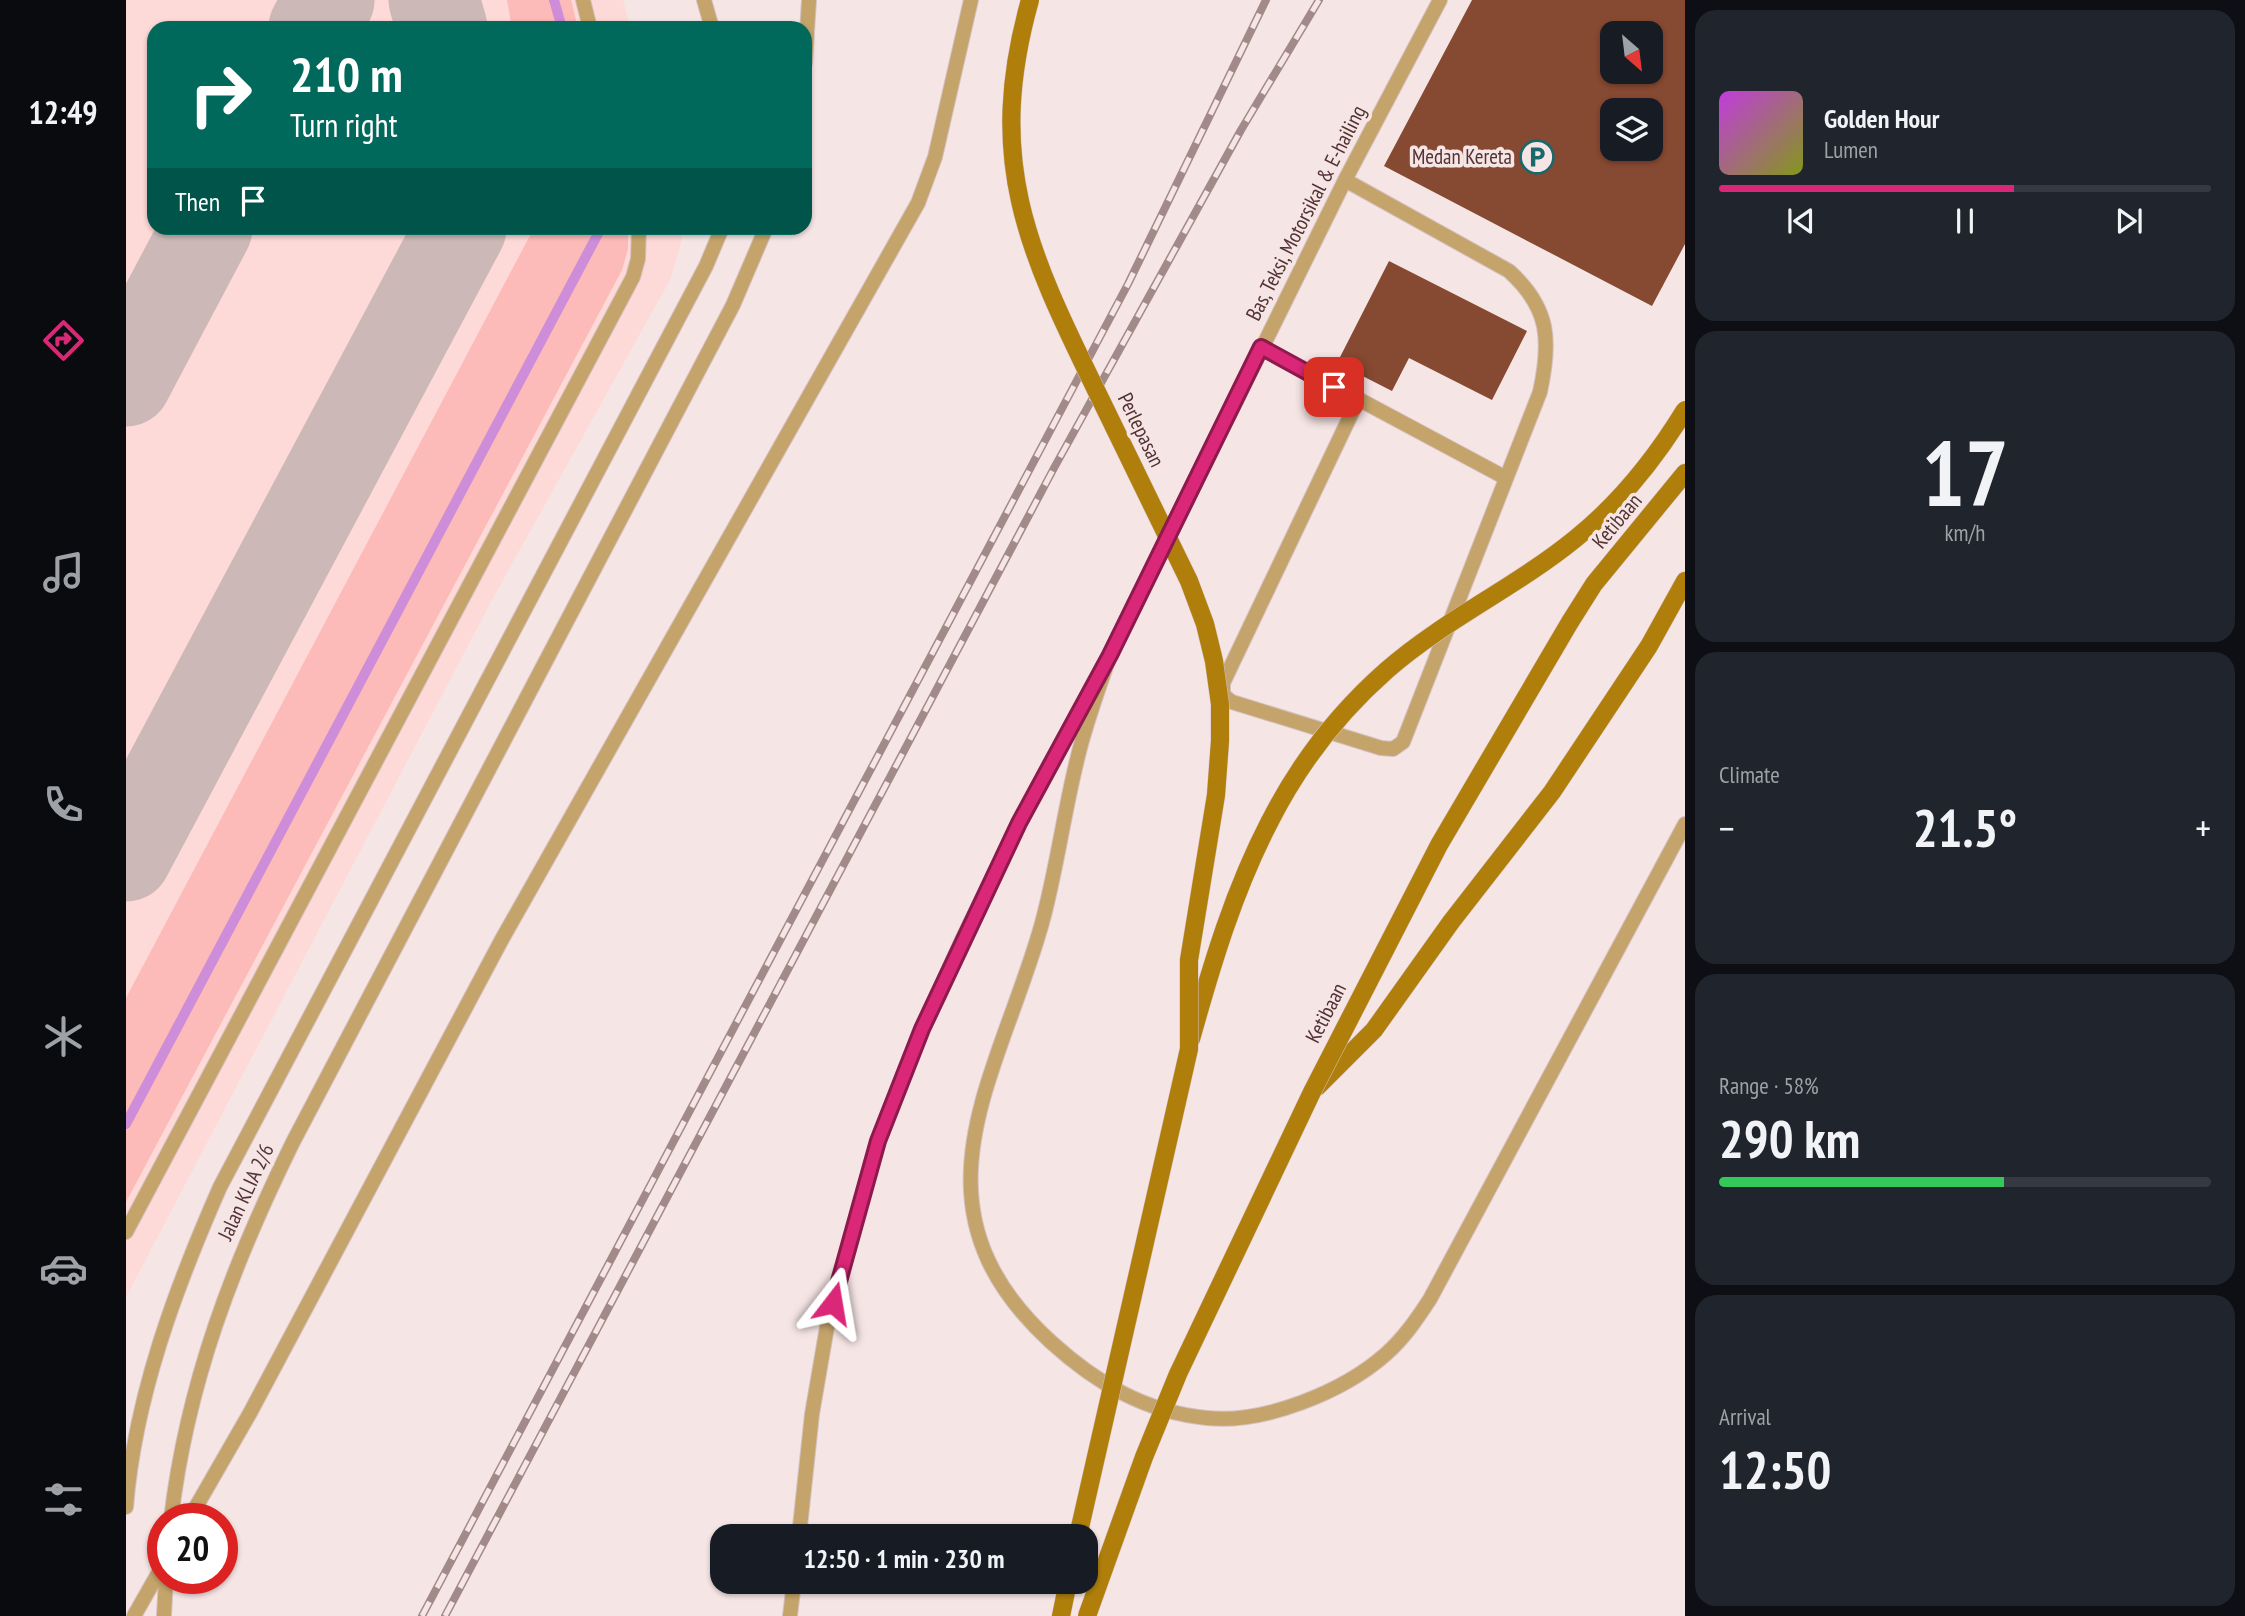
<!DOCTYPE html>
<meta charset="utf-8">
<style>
body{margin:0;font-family:"PT Sans Narrow",sans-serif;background:#20242c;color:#f1f3f6;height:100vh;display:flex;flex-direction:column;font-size:26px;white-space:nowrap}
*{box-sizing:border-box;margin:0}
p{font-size:23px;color:#9ea1a6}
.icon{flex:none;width:38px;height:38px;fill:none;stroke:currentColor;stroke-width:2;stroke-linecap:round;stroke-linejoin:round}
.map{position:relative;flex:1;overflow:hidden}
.details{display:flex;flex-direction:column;gap:10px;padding:10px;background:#0d0f14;width:560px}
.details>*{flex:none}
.guide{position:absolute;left:21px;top:21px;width:665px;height:214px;border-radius:21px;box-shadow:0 2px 5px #0004;background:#00695c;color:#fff;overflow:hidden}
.needle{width:46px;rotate:152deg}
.buttons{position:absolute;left:1474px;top:21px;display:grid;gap:14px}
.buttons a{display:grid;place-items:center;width:63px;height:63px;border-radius:14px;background:#171b24;box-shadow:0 2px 5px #0004;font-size:35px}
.speed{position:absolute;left:21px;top:1503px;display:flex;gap:14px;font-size:35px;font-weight:700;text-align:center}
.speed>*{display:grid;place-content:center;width:91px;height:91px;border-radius:50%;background:#171b24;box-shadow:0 2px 5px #0004;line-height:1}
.speed .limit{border:10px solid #d22;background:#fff;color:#111}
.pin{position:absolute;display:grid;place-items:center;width:60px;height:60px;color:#fff;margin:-30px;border-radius:14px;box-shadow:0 4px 10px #0006}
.me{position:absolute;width:77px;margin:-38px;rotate:14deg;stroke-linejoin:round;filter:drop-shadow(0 0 5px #0008)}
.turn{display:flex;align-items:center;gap:24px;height:147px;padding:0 28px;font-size:32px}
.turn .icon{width:91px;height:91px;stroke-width:2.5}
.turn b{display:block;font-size:49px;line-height:60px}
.then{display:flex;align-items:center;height:66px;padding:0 28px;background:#0003;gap:14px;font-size:26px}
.big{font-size:52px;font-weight:700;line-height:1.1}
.details .widget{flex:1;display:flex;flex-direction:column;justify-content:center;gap:10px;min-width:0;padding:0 24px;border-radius:21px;background:#20242c}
.details .dial{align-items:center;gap:0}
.dial b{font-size:91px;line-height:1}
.song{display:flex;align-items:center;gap:21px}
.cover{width:84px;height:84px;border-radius:10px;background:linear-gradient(135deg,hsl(290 70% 55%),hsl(70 70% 35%))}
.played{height:7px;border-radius:4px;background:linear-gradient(90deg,#db2777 60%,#363941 60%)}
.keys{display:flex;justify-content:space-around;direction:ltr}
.heat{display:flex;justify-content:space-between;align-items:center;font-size:38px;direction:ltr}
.charge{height:10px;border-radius:5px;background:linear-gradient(90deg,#34c759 58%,#363941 0)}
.trip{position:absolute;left:584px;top:1524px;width:388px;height:70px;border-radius:21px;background:#171b24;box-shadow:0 2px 5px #0004;font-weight:700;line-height:70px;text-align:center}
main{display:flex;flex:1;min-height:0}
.tab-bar{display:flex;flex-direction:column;width:126px;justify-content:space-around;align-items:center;background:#090b0e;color:#9ea1a6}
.tab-bar .icon{width:49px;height:49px}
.tab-bar .on{color:#db2777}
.tab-bar b{font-size:32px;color:#f1f3f6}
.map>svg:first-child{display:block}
.built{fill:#fdd9d7}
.green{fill:#fcbab8}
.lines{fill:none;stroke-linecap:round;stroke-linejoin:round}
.stream{stroke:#cd8dd9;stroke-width:10}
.taxiway{stroke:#ccb8b7;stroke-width:91}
.building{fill:#864932;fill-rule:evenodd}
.service-casing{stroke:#d5c1c1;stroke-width:16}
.secondary-casing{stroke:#d5c1c1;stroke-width:19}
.service{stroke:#c4a46a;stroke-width:14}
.secondary{stroke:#b07f0b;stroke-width:18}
.rail-casing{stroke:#a28a89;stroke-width:8}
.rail{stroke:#f6e5e5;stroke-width:5;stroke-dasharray:16;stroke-linecap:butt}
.secondary-bridge-casing{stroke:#d5c1c1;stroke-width:19;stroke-linecap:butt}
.secondary-bridge{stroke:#b07f0b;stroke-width:18}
.route-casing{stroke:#8e194d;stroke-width:18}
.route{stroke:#db2777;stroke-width:12}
.labels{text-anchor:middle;stroke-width:7;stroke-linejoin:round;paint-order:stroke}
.poi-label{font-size:21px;fill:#523332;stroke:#f6e5e5;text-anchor:end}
.street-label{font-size:21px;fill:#523332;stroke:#f6e5e5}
</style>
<main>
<nav class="tab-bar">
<b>12:49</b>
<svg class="icon on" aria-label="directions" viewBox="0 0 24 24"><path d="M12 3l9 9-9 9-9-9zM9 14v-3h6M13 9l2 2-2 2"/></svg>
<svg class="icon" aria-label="music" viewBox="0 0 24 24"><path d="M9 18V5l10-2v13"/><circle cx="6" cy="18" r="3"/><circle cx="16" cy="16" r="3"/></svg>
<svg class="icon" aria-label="phone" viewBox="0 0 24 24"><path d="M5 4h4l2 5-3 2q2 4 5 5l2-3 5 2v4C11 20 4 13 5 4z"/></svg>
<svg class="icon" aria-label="climate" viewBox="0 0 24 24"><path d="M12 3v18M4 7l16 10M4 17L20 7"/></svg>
<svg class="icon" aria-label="car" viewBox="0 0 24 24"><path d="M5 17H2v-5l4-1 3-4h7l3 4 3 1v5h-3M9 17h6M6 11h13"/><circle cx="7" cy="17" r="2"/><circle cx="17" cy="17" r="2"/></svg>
<svg class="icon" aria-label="filters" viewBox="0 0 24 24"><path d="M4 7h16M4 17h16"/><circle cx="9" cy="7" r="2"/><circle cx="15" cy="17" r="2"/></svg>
</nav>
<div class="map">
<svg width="1559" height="1616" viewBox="0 0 1559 1616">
<rect width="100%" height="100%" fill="#f6e5e5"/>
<path class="built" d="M0 0H497L504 28H28V228H553L556 238 545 278 368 596 0 1297Z"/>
<path class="green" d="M381 0H445L452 28H386Z
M408 228H502V249L496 270 0 1202V998Z"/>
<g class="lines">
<path class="stream" d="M428 0 436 28
M0 1124 475 228"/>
<path class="taxiway" d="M308 0 316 28
M188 28 203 0
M0 381 81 228
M0 856 335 228"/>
</g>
<path class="building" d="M1346 0H1559V244L1526 306 1258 166ZM1486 33H1524V72H1486ZM1486 110H1524V149H1486Z
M1263 261 1401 331 1366 400 1283 358 1266 391 1211 363Z"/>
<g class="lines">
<defs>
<path id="service" d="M457 0 464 28
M578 0 586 28
M679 63 683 0
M1219 180 1383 271C1424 308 1425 341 1414 392L1277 742 1267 749 1255 748 1106 702 1097 695V683L1232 400
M1135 347 1380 478
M984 655C973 688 960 722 952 756 938 811 931 868 916 923 873 1077 775 1205 925 1342 970 1383 1019 1412 1081 1418 1138 1424 1217 1392 1260 1354 1278 1338 1291 1319 1304 1299L1559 824
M981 662 1219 180 1314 0
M0 1232 507 277 512 259 513 228
M0 1507C9 1396 50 1287 94 1187L580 266 596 228
M45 1519C61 1383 107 1264 167 1142L607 305 640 228
M63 1519 124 1413 375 941 792 203 809 157 845 0
M673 1536 686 1414 701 1327 752 1141 796 1029 836 940 893 823 966 689
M8 1616 37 1565
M38 1616 40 1578
M664 1616 668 1582"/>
<path id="secondary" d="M1444 622 1468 584 1559 473
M1065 1039C1086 964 1108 890 1144 821
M1191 1087 1248 1030 1325 922 1426 792 1523 646 1559 581
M935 1616 942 1582"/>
</defs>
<use href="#service" class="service-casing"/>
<use href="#secondary" class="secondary-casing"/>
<use href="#service" class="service"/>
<use href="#secondary" class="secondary"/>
<defs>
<path id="rail" d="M296 1616 1002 284 1140 0
M319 1616 928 468 1115 130 1193 0"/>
</defs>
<use href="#rail" class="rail-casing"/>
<use href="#rail" class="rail"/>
<defs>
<path id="secondary-bridge" d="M904 0C859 160 901 249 970 390 1001 454 1032 518 1063 581L1079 624 1088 661 1094 704V741L1090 795 1063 960V1049L952 1536
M1144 821C1173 764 1212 713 1261 670 1318 620 1390 587 1449 539 1494 503 1529 459 1559 410
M961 1616 1018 1457 1052 1374 1186 1092 1313 845 1444 622"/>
</defs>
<use href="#secondary-bridge" class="secondary-bridge-casing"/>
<use href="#secondary-bridge" class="secondary-bridge"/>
</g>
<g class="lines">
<defs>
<path id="route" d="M707 1303 752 1141 796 1029 893 823 984 655 1135 347 1208 387"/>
</defs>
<use href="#route" class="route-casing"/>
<use href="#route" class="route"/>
</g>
<defs>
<symbol id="parking-ring" viewBox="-11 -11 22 22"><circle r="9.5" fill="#f6e5e5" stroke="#1a686c" stroke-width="1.5"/><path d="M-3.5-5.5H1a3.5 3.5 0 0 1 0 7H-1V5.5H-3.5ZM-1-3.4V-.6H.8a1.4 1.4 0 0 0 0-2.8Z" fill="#1a686c"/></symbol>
</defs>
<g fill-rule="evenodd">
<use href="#parking-ring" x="1392" y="138" width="38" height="38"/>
</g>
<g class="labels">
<g class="poi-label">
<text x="1386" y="164">Medan Kereta</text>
</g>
<g class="street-label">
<text transform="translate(1180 213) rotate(-63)" y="7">Bas, Teksi, Motorsikal &amp; E-hailing</text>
<text transform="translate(1015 430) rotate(64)" y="7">Perlepasan</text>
<text transform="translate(1491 521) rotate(-50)" y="7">Ketibaan</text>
<text transform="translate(1200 1013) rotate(-63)" y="7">Ketibaan</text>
<text transform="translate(120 1192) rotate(-65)" y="7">Jalan KLIA 2/6</text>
</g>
</g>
</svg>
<div class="buttons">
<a><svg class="needle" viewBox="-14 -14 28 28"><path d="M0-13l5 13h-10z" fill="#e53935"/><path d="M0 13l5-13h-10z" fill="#9ea1a6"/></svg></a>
<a><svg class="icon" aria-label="layers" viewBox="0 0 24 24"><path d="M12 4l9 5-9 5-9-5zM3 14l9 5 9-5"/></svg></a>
</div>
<div class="speed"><div class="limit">20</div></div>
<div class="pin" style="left:1208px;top:387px;background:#d93025"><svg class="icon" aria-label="arrive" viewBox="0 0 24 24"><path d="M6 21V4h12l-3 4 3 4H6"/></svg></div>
<svg class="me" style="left:707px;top:1303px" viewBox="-20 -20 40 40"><path d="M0-17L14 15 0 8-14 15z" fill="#db2777" stroke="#fff" stroke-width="4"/></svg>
<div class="trip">12:50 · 1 min · 230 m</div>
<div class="guide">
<div class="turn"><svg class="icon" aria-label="right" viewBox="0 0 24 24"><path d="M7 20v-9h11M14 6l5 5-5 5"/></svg><div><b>210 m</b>Turn right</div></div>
<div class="then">Then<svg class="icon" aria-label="arrive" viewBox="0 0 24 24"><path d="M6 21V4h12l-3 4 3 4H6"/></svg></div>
</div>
</div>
<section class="details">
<div class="widget">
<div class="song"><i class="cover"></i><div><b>Golden Hour</b><p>Lumen</p></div></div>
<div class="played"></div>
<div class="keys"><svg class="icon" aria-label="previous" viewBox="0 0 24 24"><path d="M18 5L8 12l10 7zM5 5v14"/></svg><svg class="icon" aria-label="pause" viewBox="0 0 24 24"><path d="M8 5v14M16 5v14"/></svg><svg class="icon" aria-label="next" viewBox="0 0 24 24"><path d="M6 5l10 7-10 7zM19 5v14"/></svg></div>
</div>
<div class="widget dial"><b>17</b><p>km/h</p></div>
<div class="widget"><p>Climate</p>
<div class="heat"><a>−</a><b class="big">21.5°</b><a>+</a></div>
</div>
<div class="widget"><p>Range · 58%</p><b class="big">290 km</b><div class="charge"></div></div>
<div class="widget"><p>Arrival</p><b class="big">12:50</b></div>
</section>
</main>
